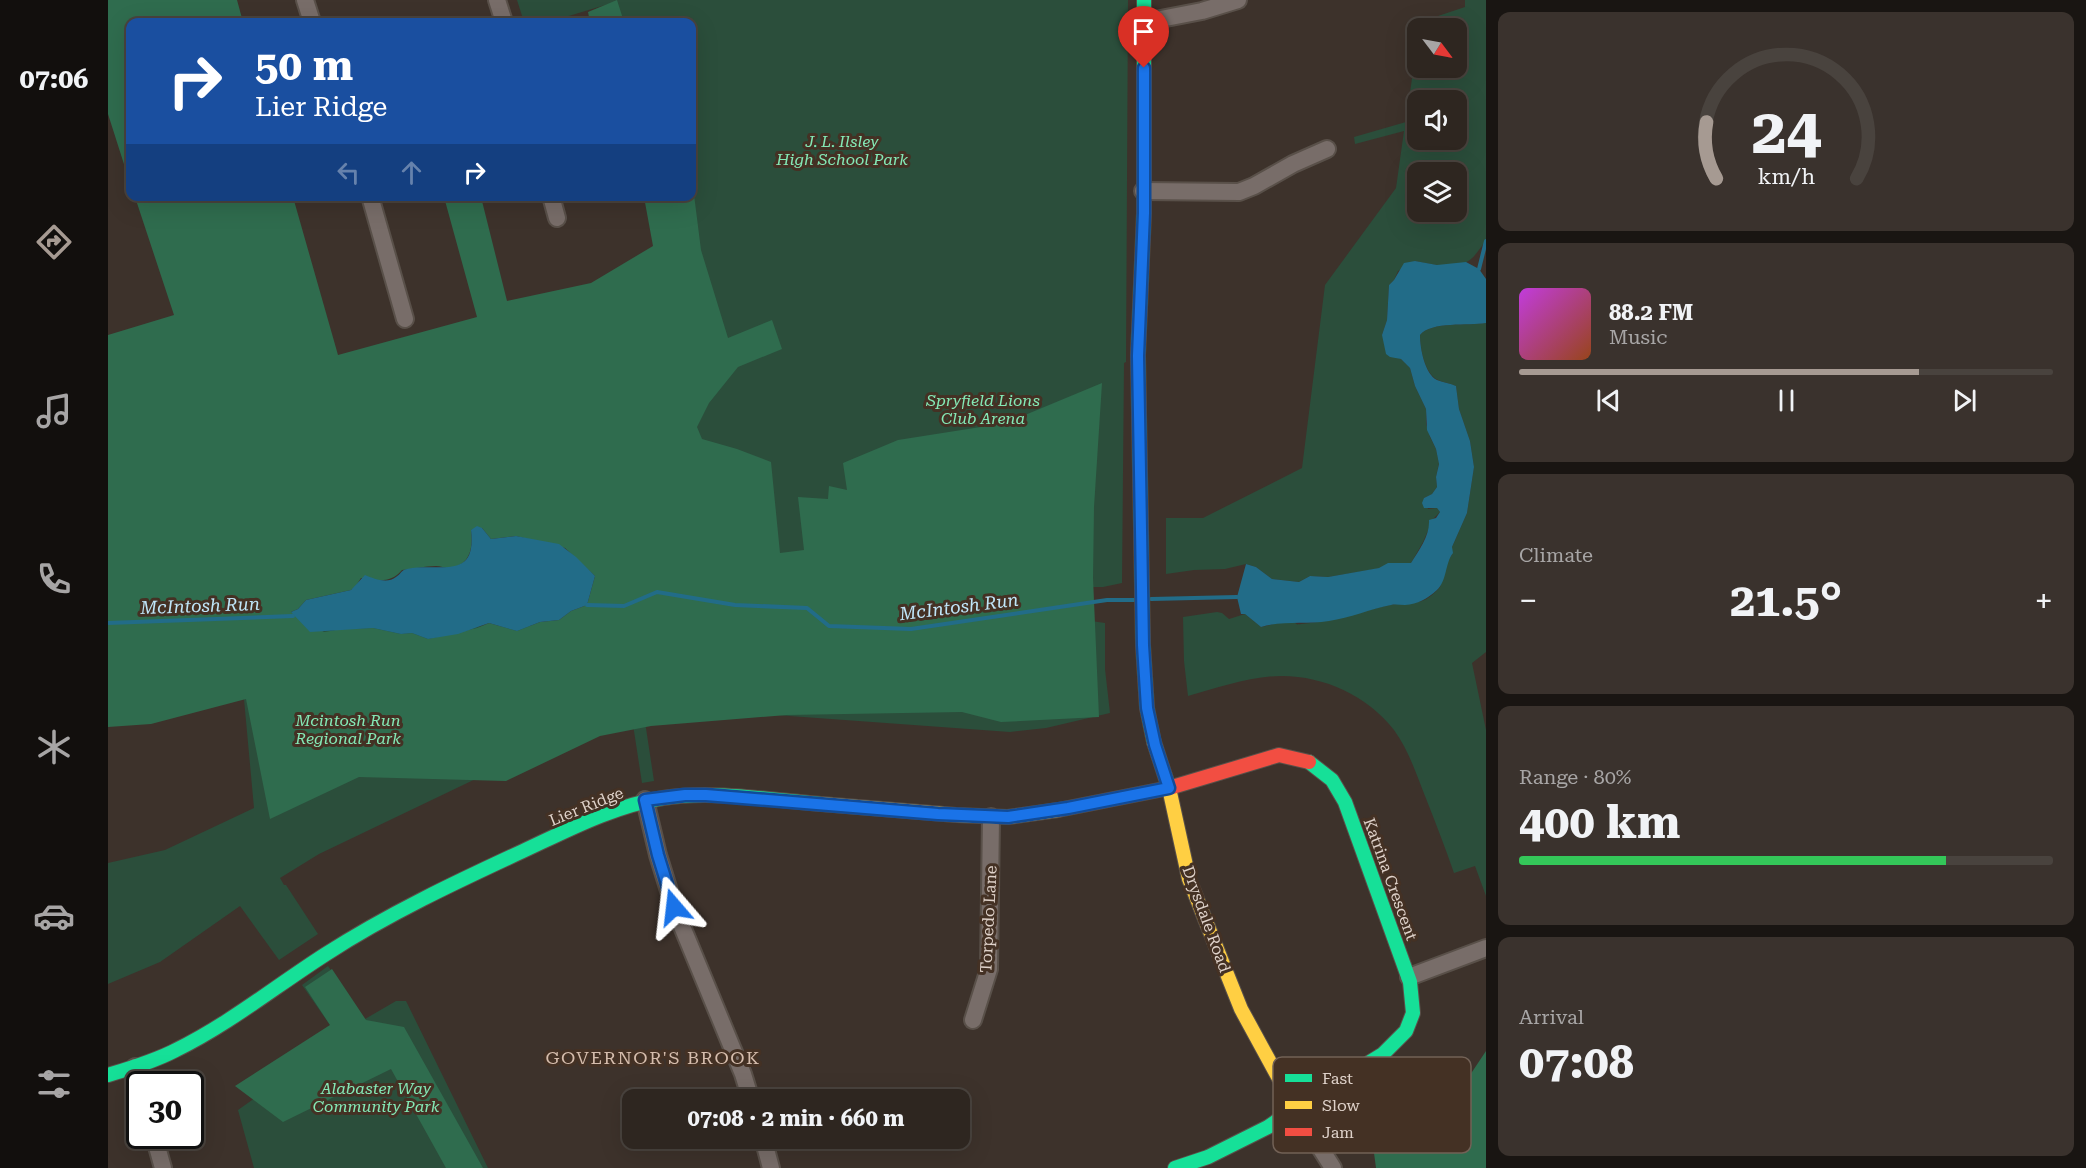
<!DOCTYPE html>
<meta charset="utf-8">
<style>
body{margin:0;font-family:"Roboto Serif",serif;background:#3a322d;color:#f1f3f6;height:100vh;display:flex;flex-direction:column;font-size:22px;white-space:nowrap}
*{box-sizing:border-box;margin:0}
p{font-size:20px;color:#a7a5a5}
.icon{flex:none;width:33px;height:33px;fill:none;stroke:currentColor;stroke-width:2;stroke-linecap:round;stroke-linejoin:round}
.map{position:relative;flex:1;overflow:hidden}
.drawer{display:flex;flex-direction:column;gap:12px;padding:12px;background:#191512;width:600px}
.drawer>*{flex:none}
.banner{position:absolute;left:18px;top:18px;width:570px;height:183px;border-radius:12px;box-shadow:0 6px 24px #0002,0 0 0 2px #49433e;background:#1a4fa0;color:#fff;overflow:hidden}
.needle{width:39px;rotate:122deg}
.tools{position:absolute;left:1299px;top:18px;display:grid;gap:12px}
.tools a{display:grid;place-items:center;width:60px;height:60px;border-radius:12px;background:#2e2620;box-shadow:0 6px 24px #0002,0 0 0 2px #49433e;font-size:30px}
.speed{position:absolute;left:18px;top:1071px;display:flex;gap:12px;font-size:30px;font-weight:700;text-align:center}
.speed>*{display:grid;place-content:center;width:78px;height:78px;border-radius:50%;background:#2e2620;box-shadow:0 6px 24px #0002,0 0 0 2px #49433e;line-height:1}
.speed .limit{border:3px solid #111;border-radius:9px;background:#fff;color:#111}
.pin{position:absolute;display:grid;place-items:center;width:51px;height:51px;color:#fff;margin:-62px -26px;border-radius:50% 50% 50% 0;rotate:-45deg;box-shadow:0 0 6px #0007}
.pin .icon{rotate:45deg}
.me{position:absolute;width:66px;margin:-33px;rotate:343deg;stroke-linejoin:round;filter:drop-shadow(0 0 4px #0008)}
.turn{display:flex;align-items:center;gap:21px;height:126px;padding:0 30px;font-size:27px}
.turn .icon{width:78px;height:78px;stroke-width:2.5}
.turn b{display:block;font-size:42px;line-height:51px}
.lanes{display:flex;align-items:center;height:57px;padding:0 30px;background:#0003;justify-content:center;gap:30px;direction:ltr}
.lanes .off{opacity:.35}
.big{font-size:45px;font-weight:700;line-height:1.1}
.drawer .card{flex:1;display:flex;flex-direction:column;justify-content:center;gap:9px;min-width:0;padding:0 21px;border-radius:12px;background:#3a322d}
.drawer .dial{align-items:center;gap:0}
.dial svg{height:156px;overflow:visible;fill:none;stroke:#49433e;stroke-width:7;stroke-linecap:round;text-anchor:middle}
.dial text{fill:#f1f3f6;stroke:none}
.song{display:flex;align-items:center;gap:18px}
.cover{width:72px;height:72px;border-radius:9px;background:linear-gradient(135deg,hsl(290 70% 55%),hsl(20 70% 35%))}
.played{height:6px;border-radius:3px;background:linear-gradient(90deg,#a69a92 75%,#49433e 75%)}
.keys{display:flex;justify-content:space-around;direction:ltr}
.heat{display:flex;justify-content:space-between;align-items:center;font-size:33px;direction:ltr}
.charge{height:9px;border-radius:4px;background:linear-gradient(90deg,#34c759 80%,#49433e 0)}
.trip{position:absolute;left:514px;top:1089px;width:348px;height:60px;border-radius:12px;background:#2e2620;box-shadow:0 6px 24px #0002,0 0 0 2px #49433e;font-weight:700;line-height:60px;text-align:center}
main{display:flex;flex:1;min-height:0}
.dock{display:flex;flex-direction:column;width:108px;justify-content:space-around;align-items:center;background:#120f0d;color:#a7a5a5}
.dock .icon{width:42px;height:42px}
.dock .active{color:#a69a92}
.dock b{font-size:27px;color:#f1f3f6}
.map>svg:first-child{display:block}
.green{fill:#2b4e3b;fill-rule:evenodd}
.forest{fill:#2f6c4e;fill-rule:evenodd}
.water{fill:#226c88}
.lines{fill:none;stroke-linecap:round;stroke-linejoin:round}
.stream{stroke:#226c88;stroke-width:4}
.street-casing{stroke:#595049;stroke-width:20}
.fast-casing{stroke:#595049;stroke-width:16}
.slow-casing{stroke:#595049;stroke-width:16}
.jam-casing{stroke:#595049;stroke-width:16}
.street{stroke:#786d69;stroke-width:16}
.fast{stroke:#16e098;stroke-width:14}
.slow{stroke:#ffcf43;stroke-width:14}
.jam{stroke:#f24e42;stroke-width:14}
.route-casing{stroke:#114b97;stroke-width:15}
.route{stroke:#1a73e8;stroke-width:10}
.labels{text-anchor:middle;stroke-width:6;stroke-linejoin:round;paint-order:stroke}
.park-label{font-size:16px;font-style:italic;fill:#84e9b6;stroke:#443124}
.street-label{font-size:16px;fill:#dfd2ca;stroke:#443124}
.water-label{font-size:18px;font-style:italic;fill:#bfe6f9;stroke:#443124}
.neighbourhood-label{font-size:18px;letter-spacing:1.5px;fill:#d5bdad;stroke:#443124}
.key{fill:#443124;stroke:#726156;stroke-width:1.5}
.key-label{font-size:16px;fill:#dfd2ca}
</style>
<main>
<nav class="dock">
<b>07:06</b>
<svg class="icon active" aria-label="directions" viewBox="0 0 24 24"><path d="M12 3l9 9-9 9-9-9zM9 14v-3h6M13 9l2 2-2 2"/></svg>
<svg class="icon" aria-label="music" viewBox="0 0 24 24"><path d="M9 18V5l10-2v13"/><circle cx="6" cy="18" r="3"/><circle cx="16" cy="16" r="3"/></svg>
<svg class="icon" aria-label="phone" viewBox="0 0 24 24"><path d="M5 4h4l2 5-3 2q2 4 5 5l2-3 5 2v4C11 20 4 13 5 4z"/></svg>
<svg class="icon" aria-label="climate" viewBox="0 0 24 24"><path d="M12 3v18M4 7l16 10M4 17L20 7"/></svg>
<svg class="icon" aria-label="car" viewBox="0 0 24 24"><path d="M5 17H2v-5l4-1 3-4h7l3 4 3 1v5h-3M9 17h6M6 11h13"/><circle cx="7" cy="17" r="2"/><circle cx="17" cy="17" r="2"/></svg>
<svg class="icon" aria-label="filters" viewBox="0 0 24 24"><path d="M4 7h16M4 17h16"/><circle cx="9" cy="7" r="2"/><circle cx="15" cy="17" r="2"/></svg>
</nav>
<div class="map">
<svg width="1378" height="1168" viewBox="0 0 1378 1168">
<rect width="100%" height="100%" fill="#3d322b"/>
<path class="green" d="M409 0H1020L1018 362 1016 363 1014 583 995 587H981L904 599 0 447 584 264V22H514L507 2 441 22H416Z
M1357 0H1378V241C1373 246 1369 254 1363 259 1349 271 1323 264 1307 261L1290 271 1286 280 1281 285 1279 320 1274 335 1288 357 1293 359 1302 368 1307 386 1318 409V424L1322 437 1328 449 1331 463 1328 477 1329 487 1324 494 1316 498 1320 509 1329 508 1332 512 1325 519 1315 542 1303 563 1220 577 1202 576 1191 582 1164 579 1148 567 1138 564 1117 569 1086 570 1058 574V518H1095L1194 468 1217 285 1288 188 1296 131 1247 144 1246 137 1298 122 1309 42 1310 68H1348V28H1311L1312 22 1357 7ZM1310 100H1348V140H1310ZM1310 172H1348V212H1310Z
M1378 323V652L1364 663 1378 730V896L1367 866 1346 873C1337 847 1327 821 1317 796 1308 773 1300 749 1286 730 1260 696 1216 676 1174 676 1142 676 1110 688 1080 696L1076 661 1075 617 1109 612 1114 613 1121 619 1137 614 1153 627C1162 625 1175 621 1185 622 1191 624 1186 625 1193 624 1224 622 1253 611 1282 605 1293 603 1304 604 1314 601 1320 599 1328 592 1332 587L1340 559 1344 555V547L1359 513 1366 467 1362 441 1351 409 1348 386C1342 383 1336 383 1330 380 1317 374 1312 349 1312 335 1323 321 1361 326 1378 323Z
M983 621 997 623V669L1002 713 938 728 902 732 627 712 536 715 546 781 534 783 524 718 451 739 211 854 172 878 176 885H178L210 934 171 960 132 906 52 962 0 984V863L57 850 146 808 136 699 0 630Z
M220 966 257 1019 288 1001H298L380 1168H146L130 1110 231 1038 194 985Z"/>
<path class="forest" d="M0 0H129L135 22H22V183L0 114Z
M509 0 516 22H482L480 12Z
M584 179 593 250 620 338 664 320 674 349 630 367 601 403 589 427 594 439 629 449 663 462 672 553 696 550 690 497 720 499 721 486 739 490 735 463 790 440 898 423 994 383 986 507 985 578 991 717 893 722 854 712 679 715 543 726 492 736 398 781 251 777 162 819 138 699 43 724 0 727V335L66 315 27 197H185L230 355 369 317 336 197H373L399 301 483 283 545 246 536 197 584 196ZM374 528 383 539 408 536 457 548 487 576 479 605 463 611 451 620 432 622 409 631 381 623 369 628 320 639 304 633 293 634 265 628 234 629 216 632 183 612 190 609 198 600 243 590 247 587 253 578C270 580 282 584 294 570 305 569 317 566 328 566 333 566 338 569 343 568 363 564 365 547 363 530Z
M224 969 258 1020 296 1027 375 1168H338L283 1069 175 1122 127 1086 222 1025 197 987Z
M1378 1051V1168H1268L1266 1153 1320 1119 1348 1096Z"/>
<path class="water" d="M1307 261 1329 265 1358 262 1371 269 1378 279V323C1361 326 1323 321 1312 335 1312 349 1317 374 1329 380 1336 383 1342 383 1348 386L1351 409 1362 441 1366 467 1359 513 1344 547 1345 553C1337 563 1339 581 1329 590 1319 599 1310 604 1297 605 1292 605 1287 604 1283 605 1262 609 1242 618 1221 621 1198 625 1176 620 1153 627L1137 614H1133L1129 597 1138 564 1148 567 1164 579 1191 582 1202 576 1220 577 1271 568 1280 563H1303C1311 550 1322 536 1321 520L1328 518 1332 512 1329 508H1316L1314 503 1316 498 1324 494 1329 487 1328 477 1331 464 1328 449 1319 430 1318 409 1307 386 1302 368 1293 359 1282 357 1278 354 1274 335 1279 320 1281 285 1286 280 1296 263Z
M369 526 374 528 383 539 408 536 451 544 468 557 487 576 479 605 463 611 451 620 432 622 409 631 381 623 350 634 320 639 304 633 293 634 265 628 202 632 183 612 190 609 198 600 243 590 257 575C266 579 280 584 288 577 293 574 293 570 299 569 331 562 369 582 363 530Z"/>
<g class="lines">
<path class="stream" d="M1371 269 1378 241
M1043 599 1129 597
M479 605 516 606 549 592 627 605 699 608 721 626 803 629 999 600H1026
M0 623 185 616"/>
<defs>
<path id="street" d="M197 0 204 22
M389 0 396 22
M1037 22 1094 11 1130 0
M1035 191 1131 192 1146 186 1185 164 1219 149
M262 196 297 319
M443 196 449 218
M537 800 550 855 566 907 635 1074 643 1100
M1301 977 1378 948
M865 1020 881 969 883 817
M27 1067 32 1084
M1187 1108 1225 1168
M46 1136 55 1168
M655 1138 663 1168"/>
<path id="fast" d="M1036 0V213L1030 355 1035 645 1039 708 1046 742
M0 1075C23 1068 47 1061 68 1050 121 1024 168 986 218 954 280 914 348 882 415 851 460 830 505 806 555 798 603 790 664 800 713 804
M1067 1168 1100 1157 1160 1127 1187 1108 1275 1054 1298 1031 1305 1013 1302 982 1237 802 1224 780 1201 762"/>
<path id="slow" d="M1046 742 1061 788 1081 879 1133 1009 1187 1108
M713 804 848 815 900 817 950 810"/>
<path id="jam" d="M950 810 1061 788 1171 755 1201 762"/>
</defs>
<use href="#street" class="street-casing"/>
<use href="#fast" class="fast-casing"/>
<use href="#slow" class="slow-casing"/>
<use href="#jam" class="jam-casing"/>
<use href="#street" class="street"/>
<use href="#fast" class="fast"/>
<use href="#slow" class="slow"/>
<use href="#jam" class="jam"/>
</g>
<g class="lines">
<defs>
<path id="route" d="M566 907 550 855 537 800 577 795H598L830 814 900 817 960 808 1061 788 1047 745 1039 708 1035 645 1030 356 1036 213V68"/>
</defs>
<use href="#route" class="route-casing"/>
<use href="#route" class="route"/>
</g>
<g class="labels">
<g class="park-label">
<text x="734" y="147">J. L. Ilsley<tspan x="734" dy="18">High School Park</tspan></text>
<text x="875" y="406">Spryfield Lions<tspan x="875" dy="18">Club Arena</tspan></text>
<text x="240" y="726">Mcintosh Run<tspan x="240" dy="18">Regional Park</tspan></text>
<text x="268" y="1094">Alabaster Way<tspan x="268" dy="18">Community Park</tspan></text>
</g>
<g class="street-label">
<text transform="translate(478 806) rotate(-22)" y="6">Lier Ridge</text>
<text transform="translate(1283 879) rotate(70)" y="6">Katrina Crescent</text>
<text transform="translate(880 919) rotate(-87)" y="6">Torpedo Lane</text>
<text transform="translate(1099 919) rotate(70)" y="6">Drysdale Road</text>
</g>
<g class="water-label">
<text transform="translate(92 606) rotate(-2)" y="6">McIntosh Run</text>
<text transform="translate(851 607) rotate(-7)" y="6">McIntosh Run</text>
</g>
<g class="neighbourhood-label">
<text x="545" y="1064">GOVERNOR'S BROOK</text>
</g>
</g>
<rect x="1165" y="1057" width="198" height="96" rx="9" class="key"/>
<rect x="1177" y="1074" width="27" height="8" fill="#16e098"/>
<rect x="1177" y="1101" width="27" height="8" fill="#ffcf43"/>
<rect x="1177" y="1128" width="27" height="8" fill="#f24e42"/>
<g class="key-label">
<text x="1214" y="1084">Fast</text>
<text x="1214" y="1111">Slow</text>
<text x="1214" y="1138">Jam</text>
</g>
</svg>
<div class="tools">
<a><svg class="needle" viewBox="-14 -14 28 28"><path d="M0-13l5 13h-10z" fill="#e53935"/><path d="M0 13l5-13h-10z" fill="#a7a5a5"/></svg></a>
<a><svg class="icon" aria-label="sound" viewBox="0 0 24 24"><path d="M4 9h4l5-4v14l-5-4H4zM17 9q2 3 0 6"/></svg></a>
<a><svg class="icon" aria-label="layers" viewBox="0 0 24 24"><path d="M12 4l9 5-9 5-9-5zM3 14l9 5 9-5"/></svg></a>
</div>
<div class="speed"><div class="limit">30</div></div>
<div class="pin" style="left:1036px;top:68px;background:#d93025"><svg class="icon" aria-label="arrive" viewBox="0 0 24 24"><path d="M6 21V4h12l-3 4 3 4H6"/></svg></div>
<svg class="me" style="left:566px;top:907px" viewBox="-20 -20 40 40"><path d="M0-17L14 15 0 8-14 15z" fill="#1a73e8" stroke="#fff" stroke-width="4"/></svg>
<div class="trip">07:08 · 2 min · 660 m</div>
<div class="banner">
<div class="turn"><svg class="icon" aria-label="right" viewBox="0 0 24 24"><path d="M7 20v-9h11M14 6l5 5-5 5"/></svg><div><b>50 m</b>Lier Ridge</div></div>
<div class="lanes"><svg class="icon off" aria-label="left" viewBox="0 0 24 24"><path d="M17 20v-9H6M10 6l-5 5 5 5"/></svg><svg class="icon off" aria-label="ahead" viewBox="0 0 24 24"><path d="M12 20V5M6 11l6-6 6 6"/></svg><svg class="icon" aria-label="right" viewBox="0 0 24 24"><path d="M7 20v-9h11M14 6l5 5-5 5"/></svg></div>
</div>
</div>
<section class="drawer">
<div class="card dial"><svg viewBox="0 0 100 80">
<path d="M14 69A42 42 0 1 1 86 69"/>
<path d="M14 69A42 42 0 0 1 9 40" stroke="#a69a92"/>
<text x="50" y="56" font-size="32" font-weight="700">24</text>
<text x="50" y="72" font-size="11">km/h</text>
</svg></div>
<div class="card">
<div class="song"><i class="cover"></i><div><b>88.2 FM</b><p>Music</p></div></div>
<div class="played"></div>
<div class="keys"><svg class="icon" aria-label="previous" viewBox="0 0 24 24"><path d="M18 5L8 12l10 7zM5 5v14"/></svg><svg class="icon" aria-label="pause" viewBox="0 0 24 24"><path d="M8 5v14M16 5v14"/></svg><svg class="icon" aria-label="next" viewBox="0 0 24 24"><path d="M6 5l10 7-10 7zM19 5v14"/></svg></div>
</div>
<div class="card"><p>Climate</p>
<div class="heat"><a>−</a><b class="big">21.5°</b><a>+</a></div>
</div>
<div class="card"><p>Range · 80%</p><b class="big">400 km</b><div class="charge"></div></div>
<div class="card"><p>Arrival</p><b class="big">07:08</b></div>
</section>
</main>
